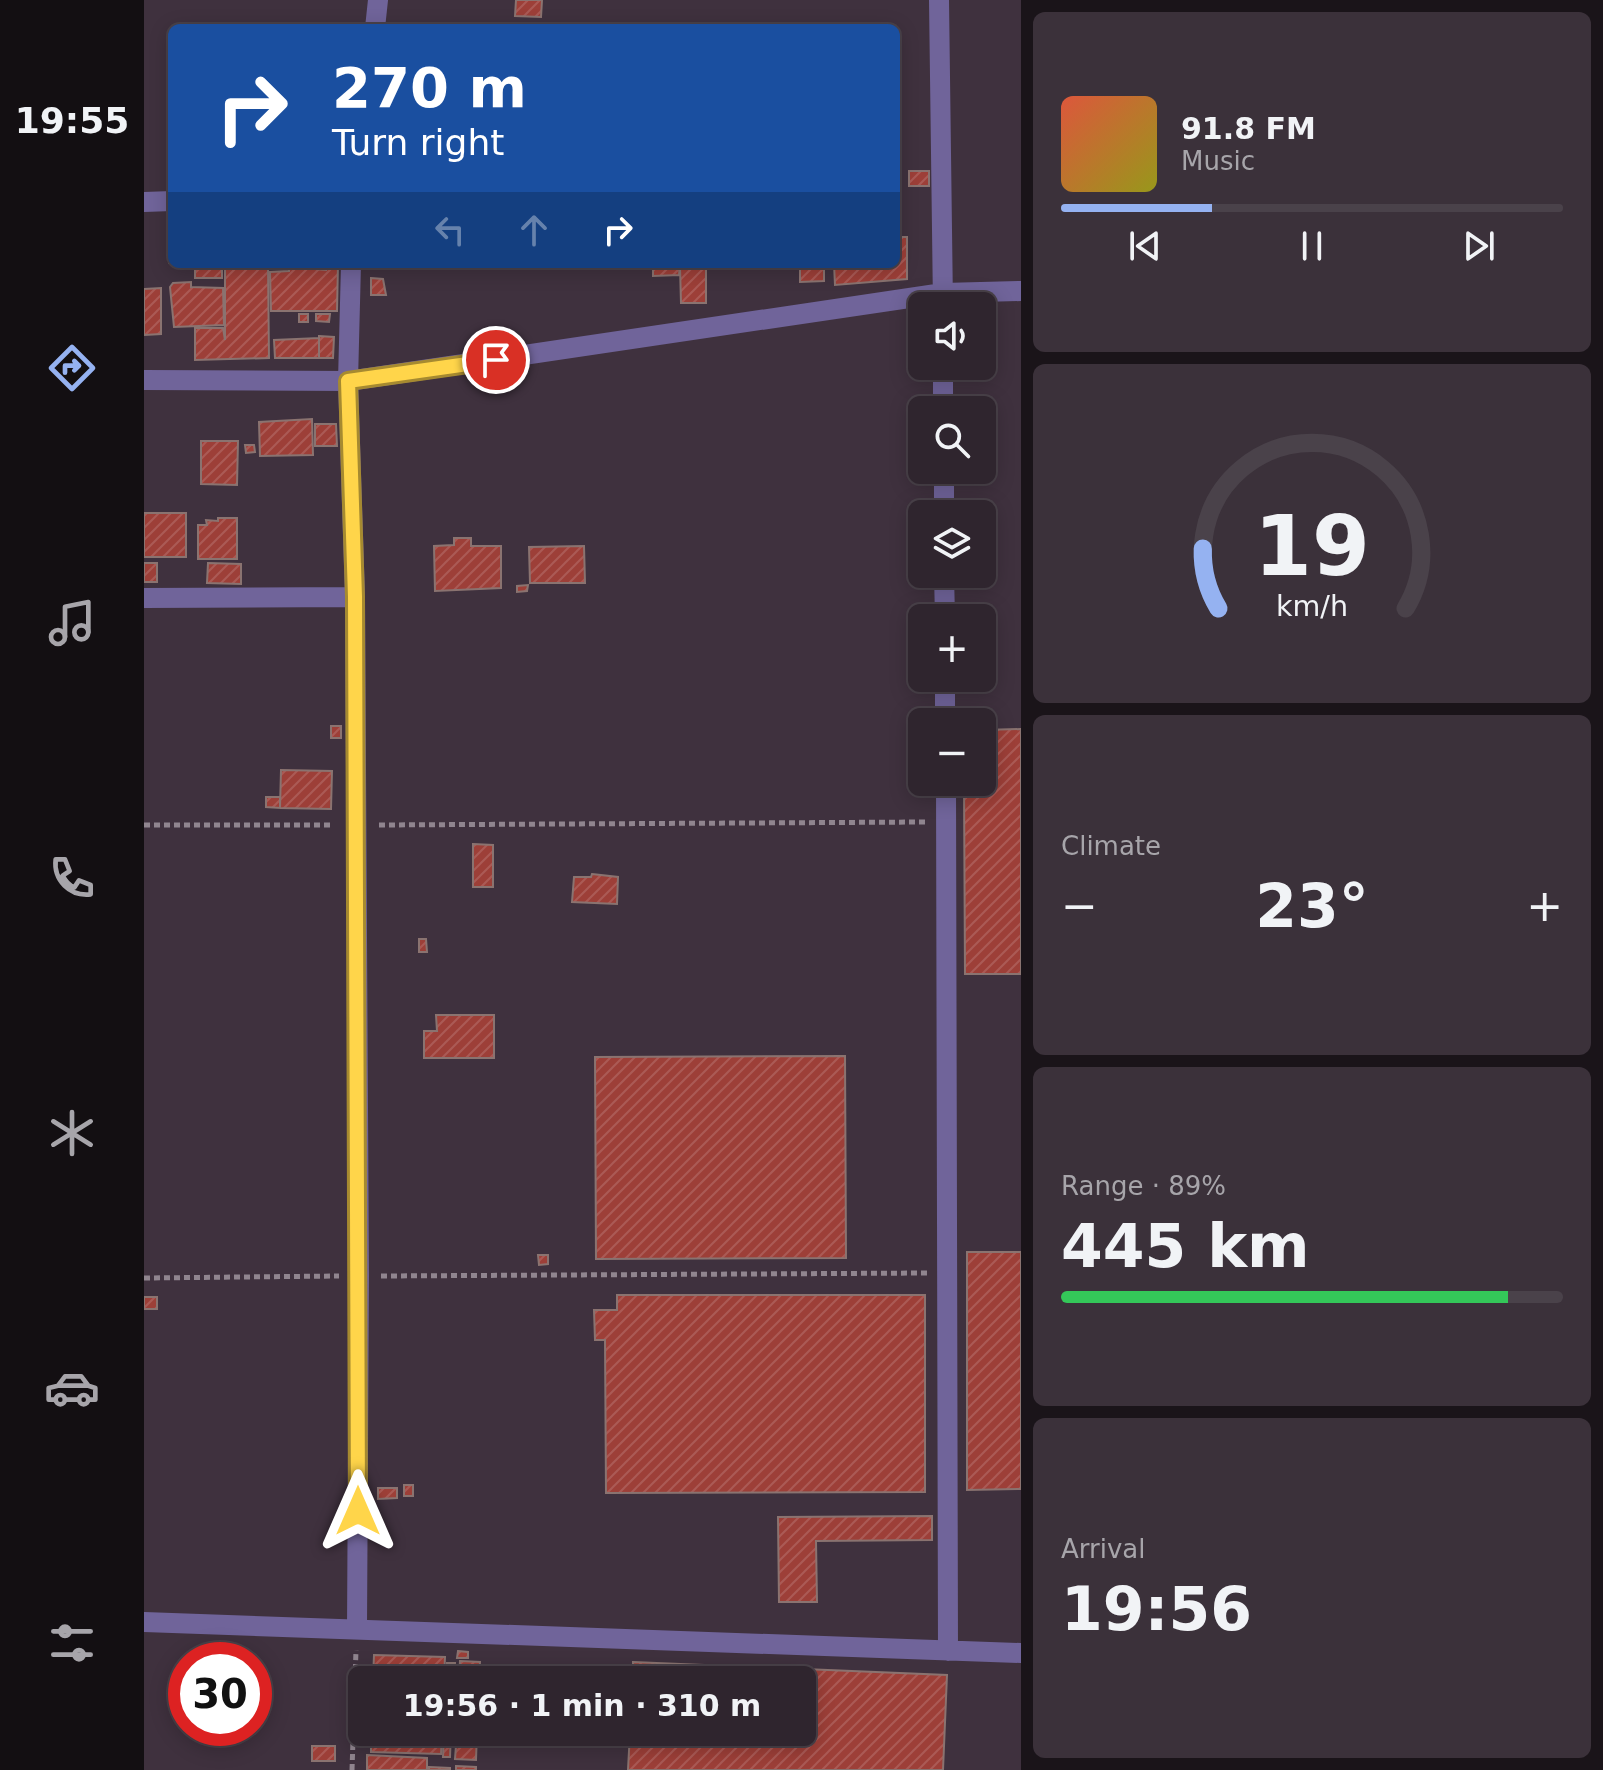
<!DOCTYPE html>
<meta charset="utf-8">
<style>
body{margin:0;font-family:"DejaVu Sans",sans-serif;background:#3b313a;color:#f1f3f6;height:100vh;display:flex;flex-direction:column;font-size:30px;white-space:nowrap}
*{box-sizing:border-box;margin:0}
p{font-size:26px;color:#a7a5aa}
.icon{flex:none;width:44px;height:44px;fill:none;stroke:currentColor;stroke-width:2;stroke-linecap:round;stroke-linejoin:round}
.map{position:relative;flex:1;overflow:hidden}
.side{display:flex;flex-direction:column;gap:12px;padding:12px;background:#1a1419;width:582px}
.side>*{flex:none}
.banner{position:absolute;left:24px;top:24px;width:732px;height:244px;border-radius:12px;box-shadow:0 4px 20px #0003,0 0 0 2px #4a424a;background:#1a4fa0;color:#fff;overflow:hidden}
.tools{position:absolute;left:764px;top:292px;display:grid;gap:16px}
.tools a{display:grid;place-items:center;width:88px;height:88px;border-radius:12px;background:#2f252e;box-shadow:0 4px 20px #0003,0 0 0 2px #4a424a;font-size:40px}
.speed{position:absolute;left:24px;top:1642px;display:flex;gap:16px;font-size:40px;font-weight:700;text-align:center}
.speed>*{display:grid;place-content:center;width:104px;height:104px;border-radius:50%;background:#2f252e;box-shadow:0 4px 20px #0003,0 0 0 2px #4a424a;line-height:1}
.speed .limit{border:12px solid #d22;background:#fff;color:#111}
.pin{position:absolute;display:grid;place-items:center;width:68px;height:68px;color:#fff;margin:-34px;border:4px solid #fff;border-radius:50%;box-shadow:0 2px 8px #0007}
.me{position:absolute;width:88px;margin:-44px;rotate:0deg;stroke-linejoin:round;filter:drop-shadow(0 0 6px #0008)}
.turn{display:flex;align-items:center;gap:28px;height:168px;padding:0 32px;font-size:36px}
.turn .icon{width:104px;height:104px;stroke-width:2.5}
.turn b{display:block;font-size:56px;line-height:68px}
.lanes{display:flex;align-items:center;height:76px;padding:0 32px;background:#0003;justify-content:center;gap:40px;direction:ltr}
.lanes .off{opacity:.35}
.big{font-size:60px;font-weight:600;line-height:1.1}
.side .card{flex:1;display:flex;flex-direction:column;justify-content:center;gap:12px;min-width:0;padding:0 28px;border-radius:12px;background:#3b313a}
.side .dial{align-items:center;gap:0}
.dial svg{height:208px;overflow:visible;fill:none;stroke:#4a424a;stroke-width:7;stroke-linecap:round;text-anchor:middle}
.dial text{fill:#f1f3f6;stroke:none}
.song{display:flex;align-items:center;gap:24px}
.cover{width:96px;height:96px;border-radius:12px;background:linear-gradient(135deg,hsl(10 70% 55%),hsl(60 70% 35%))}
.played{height:8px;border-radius:4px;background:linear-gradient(90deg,#95b2f1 30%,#4a424a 30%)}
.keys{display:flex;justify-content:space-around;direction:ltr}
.heat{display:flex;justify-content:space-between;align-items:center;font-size:44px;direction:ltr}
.charge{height:12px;border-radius:6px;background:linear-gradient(90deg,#34c759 89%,#4a424a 0)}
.trip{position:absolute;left:204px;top:1666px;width:468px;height:80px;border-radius:12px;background:#2f252e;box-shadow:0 4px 20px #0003,0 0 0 2px #4a424a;font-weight:600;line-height:80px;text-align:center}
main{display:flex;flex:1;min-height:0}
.dock{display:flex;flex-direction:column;width:144px;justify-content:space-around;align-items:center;background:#130f12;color:#a7a5aa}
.dock .icon{width:56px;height:56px}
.dock .active{color:#95b2f1}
.dock b{font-size:36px;color:#f1f3f6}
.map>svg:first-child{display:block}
.building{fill:url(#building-hatch);stroke:#8a7370;stroke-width:2}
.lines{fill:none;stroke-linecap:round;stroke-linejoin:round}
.path{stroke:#90858f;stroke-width:5;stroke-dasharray:6 4;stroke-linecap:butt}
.minor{stroke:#70649a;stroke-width:20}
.route-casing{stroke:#a68a30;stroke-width:20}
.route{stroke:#ffd54a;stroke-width:14}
</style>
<main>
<nav class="dock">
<b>19:55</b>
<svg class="icon active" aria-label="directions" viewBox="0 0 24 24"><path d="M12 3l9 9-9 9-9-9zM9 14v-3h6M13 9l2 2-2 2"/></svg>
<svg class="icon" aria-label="music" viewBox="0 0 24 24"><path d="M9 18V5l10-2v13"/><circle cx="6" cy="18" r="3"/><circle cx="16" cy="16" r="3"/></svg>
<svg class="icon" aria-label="phone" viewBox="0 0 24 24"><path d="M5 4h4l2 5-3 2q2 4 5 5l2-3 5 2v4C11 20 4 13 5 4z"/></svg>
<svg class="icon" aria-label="climate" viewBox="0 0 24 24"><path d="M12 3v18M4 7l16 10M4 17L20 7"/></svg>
<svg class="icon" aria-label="car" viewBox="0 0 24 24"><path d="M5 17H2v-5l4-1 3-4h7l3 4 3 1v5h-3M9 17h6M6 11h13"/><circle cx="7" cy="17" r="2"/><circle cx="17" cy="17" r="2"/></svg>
<svg class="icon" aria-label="filters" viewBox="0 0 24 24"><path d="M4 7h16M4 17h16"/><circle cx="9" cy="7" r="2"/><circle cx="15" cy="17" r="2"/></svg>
</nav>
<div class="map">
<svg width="877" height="1770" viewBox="0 0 877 1770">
<defs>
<pattern id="building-hatch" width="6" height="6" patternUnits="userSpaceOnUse" patternTransform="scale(2)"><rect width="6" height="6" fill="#9d3f38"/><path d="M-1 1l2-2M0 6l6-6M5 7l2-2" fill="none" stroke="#ab5a55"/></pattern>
</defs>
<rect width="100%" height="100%" fill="#3f313e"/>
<path class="building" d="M372 0H398L397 17 371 16Z
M765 171H785V186H765Z
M752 237H763V279L691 285 690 264H752Z
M25 242H28V263H25Z
M51 264H78V278H51Z
M182 264H194L193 311H127L126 272 145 271V267L182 270Z
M509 264H536L535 275 509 276Z
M656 264H680V281L656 282Z
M124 265 125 358 51 360V328H79L81 340V266Z
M562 266V303H537L536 267Z
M227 278 239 279 242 295H227Z
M47 282V287L79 288 80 325 30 327 26 287 29 283Z
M17 288V334L0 335V289Z
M155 314H164V322H155Z
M172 314H186L185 322 172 321Z
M175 336 190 337 189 358H175Z
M175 338V358H131L130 340Z
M168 419 169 455 116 456 115 422Z
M171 424H192L193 446H171Z
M57 441H94L93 485 57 484Z
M101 445H110L111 452 102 453Z
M0 513H42V557H0Z
M74 518H93V559H54V525H63L62 520 74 521Z
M310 538H327V546H357V588L291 591 290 546 310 545Z
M440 546 441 583H386L385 547Z
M0 563H13V582H0Z
M64 563 97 564V584L63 583Z
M384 585 383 591 373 592V586Z
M187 726H197V738H187Z
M877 729V974H821L820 782H838V730Z
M137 770 188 771 187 809 136 808Z
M122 797H136V808L122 807Z
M329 844 349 845V887H329Z
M448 874 474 877 473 904 428 902 430 877H447Z
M275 939H282L283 952H275Z
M292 1015H350V1058H280V1031H293Z
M701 1056 702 1258 452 1259 451 1057Z
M823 1252H877V1489L823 1490Z
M394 1255H404V1264L395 1265Z
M473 1295H781V1492L462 1493 461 1340H451L450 1310H473Z
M0 1297H13V1309H0Z
M260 1485H269V1496H260Z
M234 1488H253V1498L234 1499Z
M788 1516V1540L672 1541 673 1602H635L634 1517Z
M314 1651 324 1652V1658H313Z
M230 1655 301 1657 300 1680H229Z
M316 1661 336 1662 335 1680H315Z
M489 1662 803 1675 799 1770H484L486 1732H658V1680H489Z
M303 1663H311L310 1680H302Z
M227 1732H298L297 1754 227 1752Z
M300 1732H307L306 1757H299Z
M313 1732H333L332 1760 311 1759Z
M168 1746H191V1761H168Z
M223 1755 283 1758V1770H223Z
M312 1766 332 1767V1770H312Z
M285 1767 306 1768V1770H285Z"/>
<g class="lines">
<path class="path" d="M0 825H189
M235 825 781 822
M237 1276 783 1273
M0 1278 195 1276
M208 1770 212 1650"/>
<path class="minor" d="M795 0 799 306
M231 28 234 0
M0 202 28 201
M207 264 204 381 211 597 215 1276 213 1629
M799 366V410
M0 380 204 381 799 293 877 291
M800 470V514
M800 574 801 618
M0 598 211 597
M801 678V722
M802 782 804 1651
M0 1622 877 1653"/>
</g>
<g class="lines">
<defs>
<path id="route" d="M214 1511 211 597 204 381 352 360"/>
</defs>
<use href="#route" class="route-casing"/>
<use href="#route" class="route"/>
</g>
</svg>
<div class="tools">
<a><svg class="icon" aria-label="sound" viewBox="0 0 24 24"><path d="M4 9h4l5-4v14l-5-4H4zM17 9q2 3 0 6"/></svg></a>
<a><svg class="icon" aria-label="search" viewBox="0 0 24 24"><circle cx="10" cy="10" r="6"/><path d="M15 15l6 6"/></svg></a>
<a><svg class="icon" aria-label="layers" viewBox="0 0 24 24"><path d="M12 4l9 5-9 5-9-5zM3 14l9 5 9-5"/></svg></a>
<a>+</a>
<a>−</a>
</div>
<div class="speed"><div class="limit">30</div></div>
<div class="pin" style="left:352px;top:360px;background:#d93025"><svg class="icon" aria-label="arrive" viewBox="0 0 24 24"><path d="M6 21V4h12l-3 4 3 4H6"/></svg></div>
<svg class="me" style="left:214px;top:1511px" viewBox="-20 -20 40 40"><path d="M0-17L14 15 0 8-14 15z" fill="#ffd54a" stroke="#fff" stroke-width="4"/></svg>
<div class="trip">19:56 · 1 min · 310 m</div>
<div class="banner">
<div class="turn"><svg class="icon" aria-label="right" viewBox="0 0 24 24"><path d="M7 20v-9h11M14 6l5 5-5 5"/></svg><div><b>270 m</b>Turn right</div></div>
<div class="lanes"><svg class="icon off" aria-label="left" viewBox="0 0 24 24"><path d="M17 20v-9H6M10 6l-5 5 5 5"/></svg><svg class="icon off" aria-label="ahead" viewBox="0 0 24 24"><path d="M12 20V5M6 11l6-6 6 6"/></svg><svg class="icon" aria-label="right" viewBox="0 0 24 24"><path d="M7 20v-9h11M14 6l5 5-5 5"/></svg></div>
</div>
</div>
<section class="side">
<div class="card">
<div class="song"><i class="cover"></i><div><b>91.8 FM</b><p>Music</p></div></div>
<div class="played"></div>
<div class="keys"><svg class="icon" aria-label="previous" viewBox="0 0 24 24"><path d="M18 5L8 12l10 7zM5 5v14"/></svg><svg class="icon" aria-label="pause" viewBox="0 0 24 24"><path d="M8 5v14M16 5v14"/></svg><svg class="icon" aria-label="next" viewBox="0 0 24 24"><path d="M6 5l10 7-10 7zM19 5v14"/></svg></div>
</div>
<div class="card dial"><svg viewBox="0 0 100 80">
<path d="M14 69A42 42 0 1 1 86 69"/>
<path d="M14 69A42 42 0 0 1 8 46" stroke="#95b2f1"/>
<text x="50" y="56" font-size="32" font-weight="700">19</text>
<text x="50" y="72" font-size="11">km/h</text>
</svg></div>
<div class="card"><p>Climate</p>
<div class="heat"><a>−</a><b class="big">23°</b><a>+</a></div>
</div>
<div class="card"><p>Range · 89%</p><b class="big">445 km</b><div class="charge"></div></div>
<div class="card"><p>Arrival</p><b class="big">19:56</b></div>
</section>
</main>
